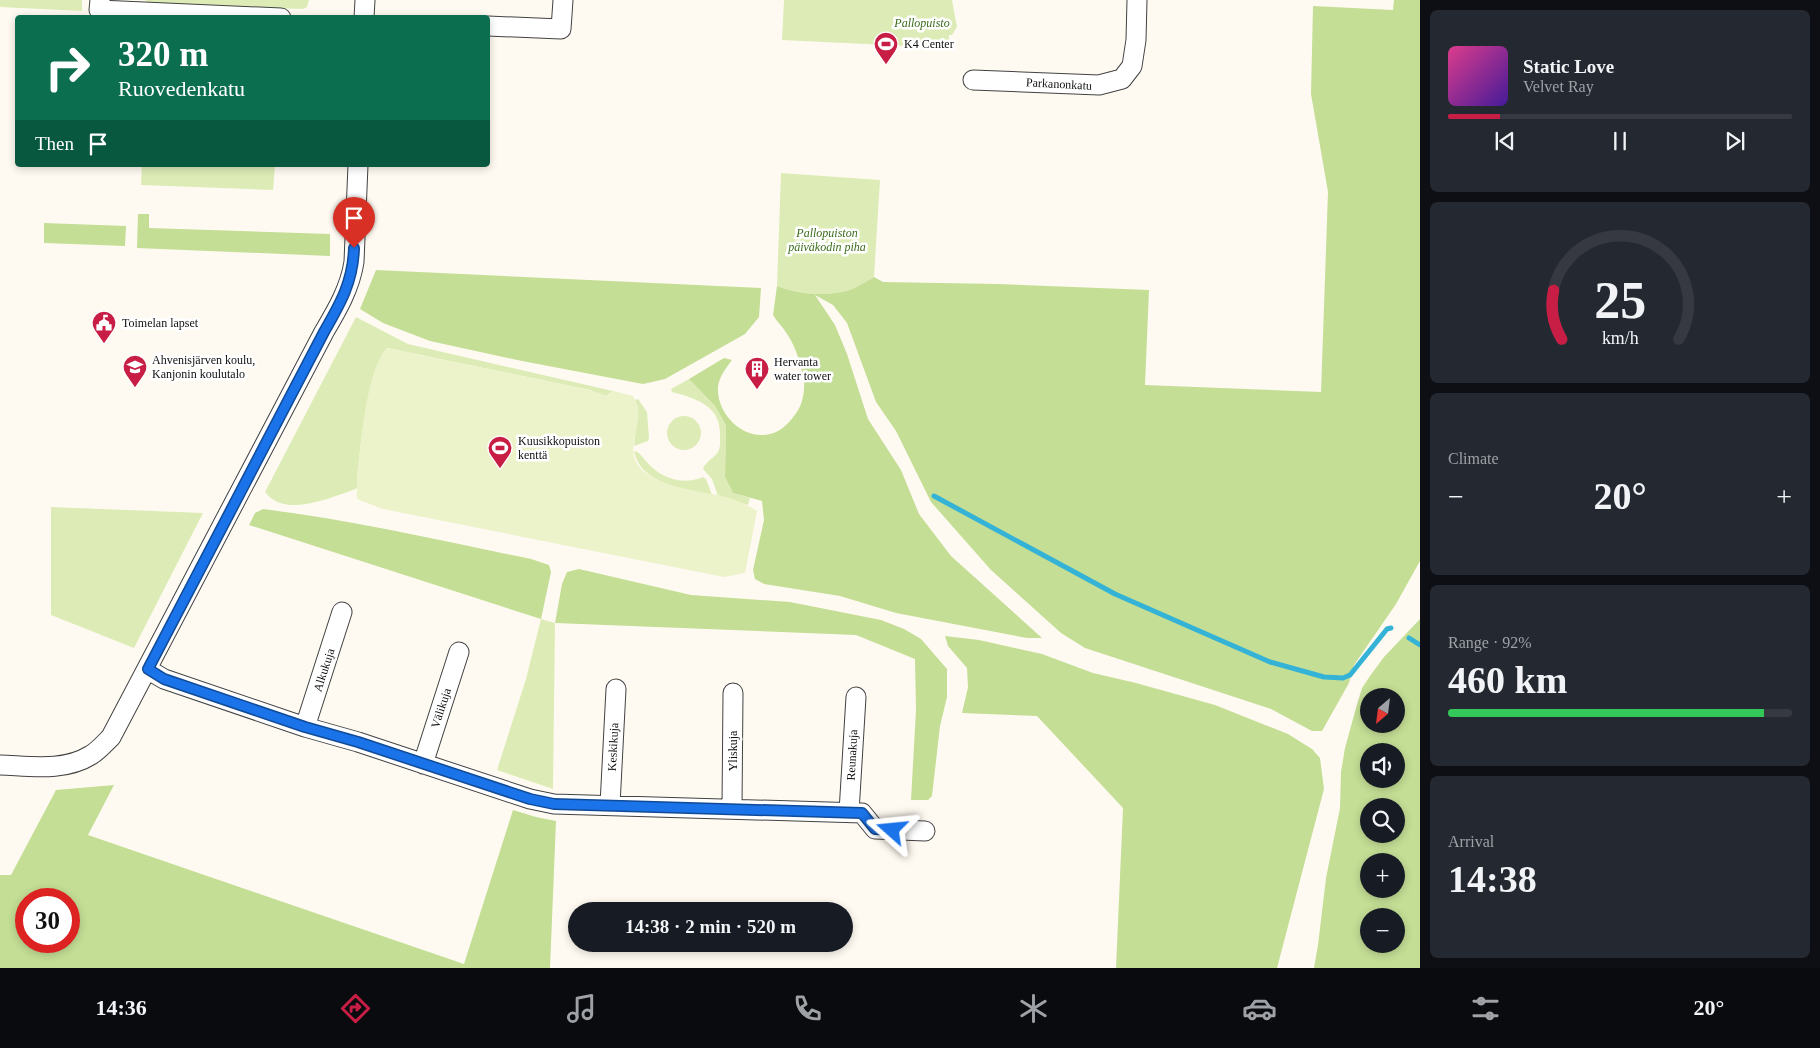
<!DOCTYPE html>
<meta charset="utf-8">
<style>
body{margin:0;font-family:Georgia,serif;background:#242831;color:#f1f3f6;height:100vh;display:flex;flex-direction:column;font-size:19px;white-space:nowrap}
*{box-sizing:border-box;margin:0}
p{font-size:16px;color:#9ea1a6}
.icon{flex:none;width:28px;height:28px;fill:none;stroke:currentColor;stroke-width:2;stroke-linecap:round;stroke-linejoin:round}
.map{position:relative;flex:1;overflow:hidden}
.side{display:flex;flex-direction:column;gap:10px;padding:10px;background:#0d0f14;width:400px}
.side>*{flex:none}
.top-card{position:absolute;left:15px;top:15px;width:475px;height:152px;border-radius:5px;box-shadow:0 2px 8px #0003;background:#0b6e4f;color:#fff;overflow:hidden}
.needle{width:32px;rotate:208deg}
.buttons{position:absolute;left:1360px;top:688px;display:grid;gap:10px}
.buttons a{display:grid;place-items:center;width:45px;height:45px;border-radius:50%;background:#171b24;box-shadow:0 2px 8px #0003;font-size:25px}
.speed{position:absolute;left:15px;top:888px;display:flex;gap:10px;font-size:25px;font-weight:700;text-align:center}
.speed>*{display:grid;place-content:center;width:65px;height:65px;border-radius:50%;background:#171b24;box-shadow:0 2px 8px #0003;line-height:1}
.speed .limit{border:8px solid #d22;background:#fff;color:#111}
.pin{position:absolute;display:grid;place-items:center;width:42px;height:42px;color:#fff;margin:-51px -21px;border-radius:50% 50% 50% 0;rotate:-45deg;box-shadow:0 0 5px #0007}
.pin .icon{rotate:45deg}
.me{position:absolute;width:55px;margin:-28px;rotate:288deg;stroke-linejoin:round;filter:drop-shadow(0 0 4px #0008)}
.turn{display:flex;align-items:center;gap:18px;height:105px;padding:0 20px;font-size:22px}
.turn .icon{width:65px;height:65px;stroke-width:2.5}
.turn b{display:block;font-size:35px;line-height:42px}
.then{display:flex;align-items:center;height:48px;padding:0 20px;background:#0003;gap:10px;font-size:19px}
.big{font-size:38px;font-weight:800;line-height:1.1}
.side .tile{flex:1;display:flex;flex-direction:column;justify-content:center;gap:8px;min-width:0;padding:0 18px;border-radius:8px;background:#242831}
.side .dial{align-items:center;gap:0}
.dial svg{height:130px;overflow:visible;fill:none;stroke:#363941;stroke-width:7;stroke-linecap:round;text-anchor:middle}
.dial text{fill:#f1f3f6;stroke:none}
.song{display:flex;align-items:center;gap:15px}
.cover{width:60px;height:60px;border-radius:8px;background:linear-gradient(135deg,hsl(330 70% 55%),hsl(260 70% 35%))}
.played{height:5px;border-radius:2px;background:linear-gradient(90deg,#c81e45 15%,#363941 15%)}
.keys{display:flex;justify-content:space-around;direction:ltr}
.heat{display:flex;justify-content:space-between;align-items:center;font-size:28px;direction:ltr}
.charge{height:8px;border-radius:4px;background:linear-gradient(90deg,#34c759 92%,#363941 0)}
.trip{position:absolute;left:568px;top:902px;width:285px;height:50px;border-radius:25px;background:#171b24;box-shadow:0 2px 8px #0003;font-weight:800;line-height:50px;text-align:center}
.tabs{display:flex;height:80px;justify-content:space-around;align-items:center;background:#090b0e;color:#9ea1a6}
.tabs .icon{width:35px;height:35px}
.tabs .current{color:#c81e45}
.tabs b{font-size:22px;color:#f1f3f6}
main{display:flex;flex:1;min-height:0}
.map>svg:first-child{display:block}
.green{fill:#ddecb7}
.forest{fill:#c4de95;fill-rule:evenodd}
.pitch{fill:#ecf3ca}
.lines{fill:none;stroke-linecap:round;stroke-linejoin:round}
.stream{stroke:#34b3d6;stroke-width:5}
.minor-casing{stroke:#424242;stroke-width:21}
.minor{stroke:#fff;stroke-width:19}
.route-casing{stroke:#114b97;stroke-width:12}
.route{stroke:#1a73e8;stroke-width:9}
.labels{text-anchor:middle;stroke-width:5;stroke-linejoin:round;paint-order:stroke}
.park-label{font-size:12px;font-style:italic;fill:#3a6b1a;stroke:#fff}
.poi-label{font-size:12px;fill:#0f0f0f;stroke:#fff;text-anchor:start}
.street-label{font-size:12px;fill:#0f0f0f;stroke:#fff}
</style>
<main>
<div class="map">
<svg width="1420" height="968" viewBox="0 0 1420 968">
<rect width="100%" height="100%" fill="#fffaf1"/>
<path class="green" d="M0 0H82V11L0 7Z
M145 0H309L307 7 303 9 152 4 147 2Z
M784 0H952L957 27 952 35H949V48L782 40Z
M142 165H275L273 190 141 185Z
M781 173 880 180 874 277C864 283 853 290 842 292 820 296 797 294 777 286Z
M356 317 408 344 613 391 606 396 590 390 387 348C367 370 361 447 357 478L358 484 356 489C331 497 285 519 265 492Z
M689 379 715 406 726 425 725 477 733 493 750 498 748 505 718 496 712 479 703 469C705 462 713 459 718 452 721 446 720 440 720 433 720 405 694 398 672 392L671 389Z
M638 399 647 412 649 438 648 441 634 446 638 407 635 400Z
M667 433a17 17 0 1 1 34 0a17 17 0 1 1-34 0Z
M634 451C640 452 641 456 645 460 660 478 681 486 703 477L706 479 712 495C684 489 640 484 634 451Z
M51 507 203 513 134 648 51 615Z
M541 619 555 623 553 789 497 770 526 679Z"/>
<path class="forest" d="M1394 0H1420V561L1396 604 1354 665 1349 683 1322 731H1312L1271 709 1085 648 1061 633 991 570 931 502 896 431 876 402 847 323 833 305 815 295 835 325 847 354 868 419 901 470 919 514 951 556 1042 638H1027L896 613 840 596 764 584 755 579 753 570 764 520 762 501 733 493 725 477 726 425 715 406 689 379 724 358 732 360C726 368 719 377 718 387 716 413 743 441 770 434 780 432 788 424 794 416 802 407 805 393 804 380 801 365 796 347 787 334 783 327 777 322 773 315L777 286C797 294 820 296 842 292 853 290 864 283 874 277L883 282 998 284 1149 290 1145 385 1321 392 1328 192 1311 94 1313 6 1393 10Z
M138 214H149V228L330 234V256L137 248Z
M44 223 126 226 125 246 44 243Z
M376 270 761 288 759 317 745 334 665 379 643 384 522 361 430 341 383 323 360 309Z
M263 509C353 520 442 541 531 559L549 565 551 572 541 619 249 525 255 513Z
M579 569 691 595 790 602 881 620 904 629 921 639 947 669V697L940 726 932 796 928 800H911L916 710 915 659 856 635 555 623 562 584 567 572Z
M1420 619V968H1314L1318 945 1326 878 1340 808 1341 772 1345 748 1356 708 1362 688 1370 676 1384 657ZM1369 696H1396V724H1369ZM1369 751H1396V779H1369ZM1369 806H1396V834H1369ZM1369 861H1396V889H1369ZM1396 916V944H1369V916Z
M945 636 979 640 1042 654 1093 673 1136 683 1215 705 1288 734 1312 749 1320 758 1324 789 1277 968H1116L1123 808 1037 716 962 713 968 687 967 668 948 646Z
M114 785 88 835 464 964 513 810 536 817 556 821 550 968H0V875H11L56 790ZM26 899H69V941H26Z"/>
<path class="pitch" d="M387 348 590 390 606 396 613 391 633 396C634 399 637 403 638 407 641 424 629 443 635 460 646 485 695 491 718 495 731 498 745 503 757 511L745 573 724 577 383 509 357 499C356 492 358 485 357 478 361 446 366 370 387 348Z"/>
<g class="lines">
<path class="stream" d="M934 496 1115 594 1270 662 1324 677 1343 678 1350 675 1387 629 1391 628
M1409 638 1420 645"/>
<defs>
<path id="minor" d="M100 0 99 10 281 18
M364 18 365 0
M488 26 561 29 563 0
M973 80 1099 85 1122 79 1132 66 1136 40 1137 0
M147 669 164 679 305 727 358 742 530 799 554 804 862 813 875 829 925 831
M305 727 342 612
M423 764 459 652
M0 765C30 766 64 772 91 755 98 751 105 743 111 737L324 332C337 310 350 288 354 262L358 165
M610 805 616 689
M732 808 733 693
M849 812 856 697"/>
</defs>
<use href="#minor" class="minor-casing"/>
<use href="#minor" class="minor"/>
</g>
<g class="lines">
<defs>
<path id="route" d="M354 248C353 282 340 304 324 332L148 669 164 679 305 727 358 742 530 799 554 804 862 813 875 829 892 830"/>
</defs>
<use href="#route" class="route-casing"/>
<use href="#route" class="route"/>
</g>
<defs>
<symbol id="stadium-pin" viewBox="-11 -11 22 30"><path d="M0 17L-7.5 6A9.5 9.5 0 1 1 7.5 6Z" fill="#c81e45" stroke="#fff"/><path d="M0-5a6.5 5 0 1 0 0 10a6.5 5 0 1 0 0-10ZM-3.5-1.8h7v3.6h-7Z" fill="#fff"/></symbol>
<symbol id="civic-pin" viewBox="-11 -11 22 30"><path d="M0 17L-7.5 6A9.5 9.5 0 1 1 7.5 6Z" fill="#c81e45" stroke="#fff"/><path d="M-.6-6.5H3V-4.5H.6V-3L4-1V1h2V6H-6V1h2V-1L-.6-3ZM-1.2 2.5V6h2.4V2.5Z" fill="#fff"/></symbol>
<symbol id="school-pin" viewBox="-11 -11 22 30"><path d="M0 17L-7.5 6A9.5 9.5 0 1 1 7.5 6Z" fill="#c81e45" stroke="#fff"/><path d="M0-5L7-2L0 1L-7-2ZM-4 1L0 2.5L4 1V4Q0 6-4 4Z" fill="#fff"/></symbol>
<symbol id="building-pin" viewBox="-11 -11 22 30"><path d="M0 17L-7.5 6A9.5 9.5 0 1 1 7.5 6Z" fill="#c81e45" stroke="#fff"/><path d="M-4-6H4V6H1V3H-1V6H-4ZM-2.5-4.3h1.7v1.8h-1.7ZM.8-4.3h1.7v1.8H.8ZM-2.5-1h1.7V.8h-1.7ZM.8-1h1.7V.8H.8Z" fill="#fff"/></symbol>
</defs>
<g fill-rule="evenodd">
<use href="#stadium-pin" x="872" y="30" width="28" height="38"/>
<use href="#civic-pin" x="90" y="309" width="28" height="38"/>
<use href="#school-pin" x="121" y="353" width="28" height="38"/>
<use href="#building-pin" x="743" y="355" width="28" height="38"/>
<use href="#stadium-pin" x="486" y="434" width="28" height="38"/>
</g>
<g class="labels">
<g class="park-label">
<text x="922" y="27">Pallopuisto</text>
<text x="827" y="237">Pallopuiston<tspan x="827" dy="14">päiväkodin piha</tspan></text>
</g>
<g class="poi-label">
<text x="904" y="48">K4 Center</text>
<text x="122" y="327">Toimelan lapset</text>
<text x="152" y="364">Ahvenisjärven koulu,<tspan x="152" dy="14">Kanjonin koulutalo</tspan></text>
<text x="774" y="366">Hervanta<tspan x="774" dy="14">water tower</tspan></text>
<text x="518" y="445">Kuusikkopuiston<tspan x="518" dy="14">kenttä</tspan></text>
</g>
<g class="street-label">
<text transform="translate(1059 84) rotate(3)" y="4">Parkanonkatu</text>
<text transform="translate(324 670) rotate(-72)" y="4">Alkukuja</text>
<text transform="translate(441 708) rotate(-72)" y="4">Välikuja</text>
<text transform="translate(613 747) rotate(-87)" y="4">Keskikuja</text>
<text transform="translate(733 751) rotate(-90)" y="4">Yliskuja</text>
<text transform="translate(852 755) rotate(-87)" y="4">Reunakuja</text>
</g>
</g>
</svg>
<div class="buttons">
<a><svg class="needle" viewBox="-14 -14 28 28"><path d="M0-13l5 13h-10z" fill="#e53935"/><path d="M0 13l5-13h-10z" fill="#9ea1a6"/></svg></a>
<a><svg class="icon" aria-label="sound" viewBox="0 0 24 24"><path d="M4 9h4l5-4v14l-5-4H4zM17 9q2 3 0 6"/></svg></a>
<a><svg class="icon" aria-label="search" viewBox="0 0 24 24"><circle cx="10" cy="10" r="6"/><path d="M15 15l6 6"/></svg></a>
<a>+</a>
<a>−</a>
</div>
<div class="speed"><div class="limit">30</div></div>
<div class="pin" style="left:354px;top:248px;background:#d93025"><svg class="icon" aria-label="arrive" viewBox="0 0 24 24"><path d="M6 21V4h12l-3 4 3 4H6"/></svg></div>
<svg class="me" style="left:892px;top:830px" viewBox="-20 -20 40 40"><path d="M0-17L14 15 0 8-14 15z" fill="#1a73e8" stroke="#fff" stroke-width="4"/></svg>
<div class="trip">14:38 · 2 min · 520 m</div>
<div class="top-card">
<div class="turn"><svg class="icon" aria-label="right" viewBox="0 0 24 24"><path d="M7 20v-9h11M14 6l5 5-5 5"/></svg><div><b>320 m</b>Ruovedenkatu</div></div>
<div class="then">Then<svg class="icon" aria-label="arrive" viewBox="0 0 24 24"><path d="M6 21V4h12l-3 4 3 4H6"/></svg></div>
</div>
</div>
<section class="side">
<div class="tile">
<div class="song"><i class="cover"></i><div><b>Static Love</b><p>Velvet Ray</p></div></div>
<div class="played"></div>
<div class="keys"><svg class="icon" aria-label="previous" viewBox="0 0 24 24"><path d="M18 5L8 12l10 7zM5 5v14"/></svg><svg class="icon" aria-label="pause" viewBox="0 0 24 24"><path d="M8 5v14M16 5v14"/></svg><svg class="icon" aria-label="next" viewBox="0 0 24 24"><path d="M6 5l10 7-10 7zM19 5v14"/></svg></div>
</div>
<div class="tile dial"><svg viewBox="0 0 100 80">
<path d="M14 69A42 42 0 1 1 86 69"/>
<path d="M14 69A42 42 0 0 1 9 39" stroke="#c81e45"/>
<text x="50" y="56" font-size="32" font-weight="700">25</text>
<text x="50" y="72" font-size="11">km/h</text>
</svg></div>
<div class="tile"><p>Climate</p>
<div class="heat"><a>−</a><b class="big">20°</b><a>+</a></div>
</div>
<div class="tile"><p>Range · 92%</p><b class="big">460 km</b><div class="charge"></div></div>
<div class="tile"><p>Arrival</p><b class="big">14:38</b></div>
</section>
</main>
<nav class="tabs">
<b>14:36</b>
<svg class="icon current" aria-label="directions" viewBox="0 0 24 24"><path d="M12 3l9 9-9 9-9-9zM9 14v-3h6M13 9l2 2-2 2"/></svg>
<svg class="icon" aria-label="music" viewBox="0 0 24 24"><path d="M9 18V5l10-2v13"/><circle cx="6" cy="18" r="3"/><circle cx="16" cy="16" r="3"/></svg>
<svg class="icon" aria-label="phone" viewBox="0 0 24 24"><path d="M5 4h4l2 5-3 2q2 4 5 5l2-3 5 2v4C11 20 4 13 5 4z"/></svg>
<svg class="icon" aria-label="climate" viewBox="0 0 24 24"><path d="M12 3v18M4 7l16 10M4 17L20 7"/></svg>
<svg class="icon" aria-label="car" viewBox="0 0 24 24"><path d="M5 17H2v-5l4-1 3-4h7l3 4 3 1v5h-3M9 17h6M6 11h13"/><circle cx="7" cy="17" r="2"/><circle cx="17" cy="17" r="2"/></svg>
<svg class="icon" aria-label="filters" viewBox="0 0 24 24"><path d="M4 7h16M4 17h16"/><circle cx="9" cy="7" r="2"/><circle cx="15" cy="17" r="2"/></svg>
<b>20°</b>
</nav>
